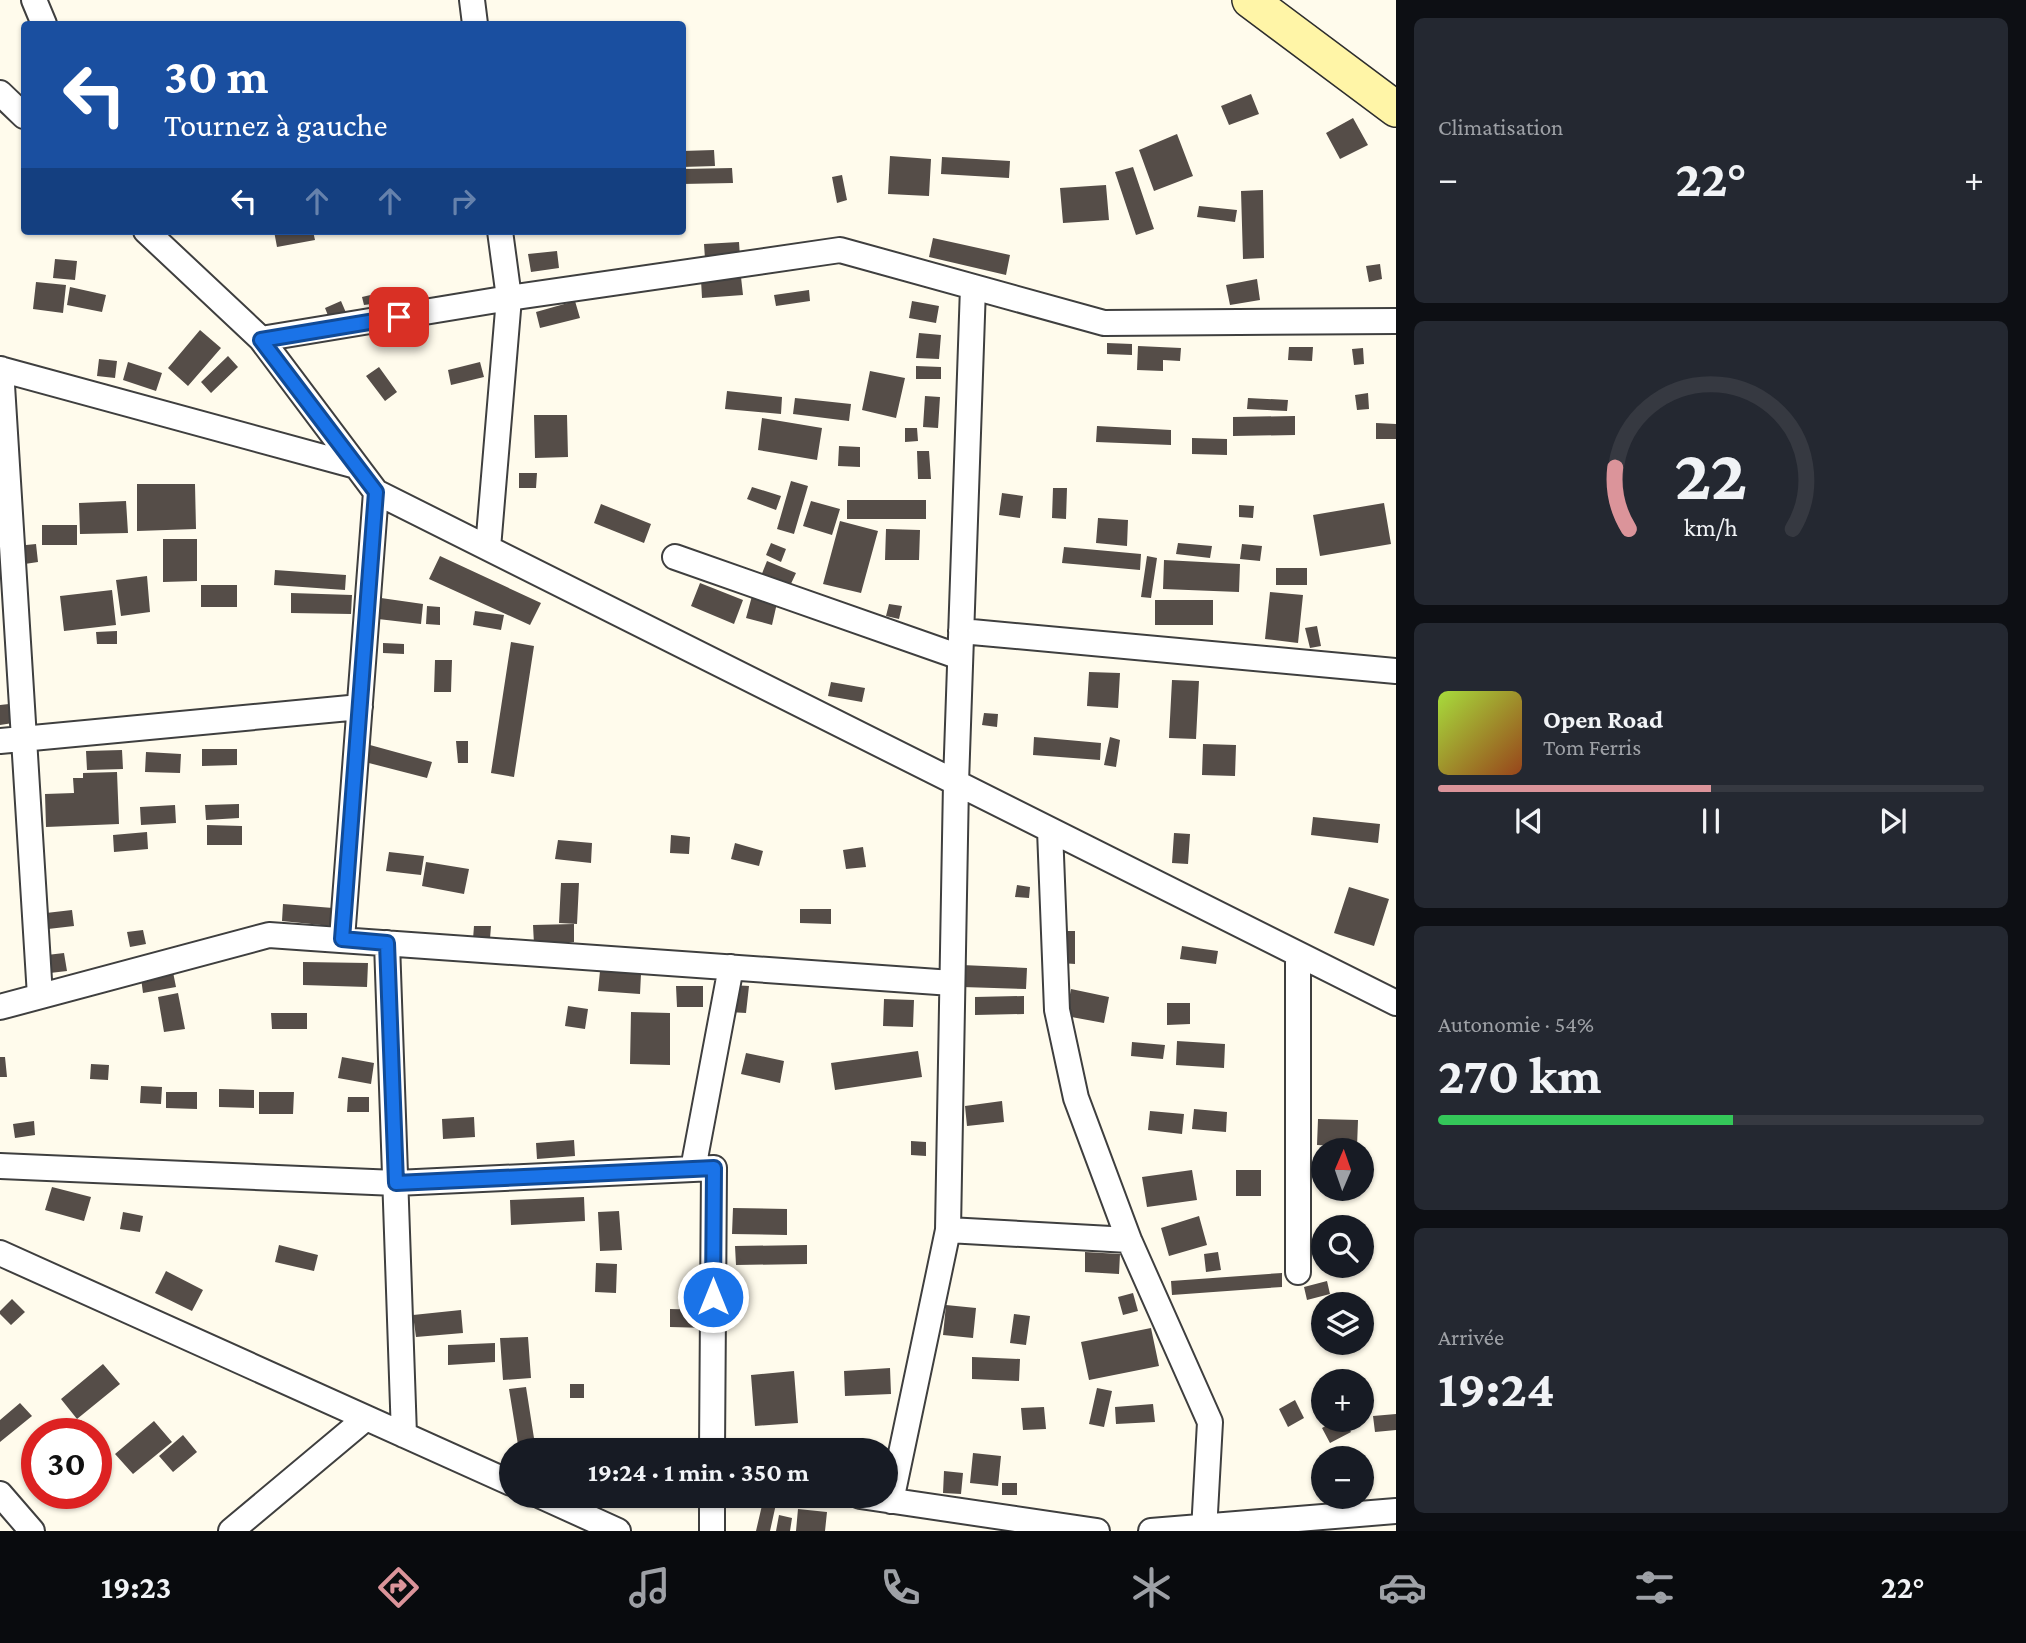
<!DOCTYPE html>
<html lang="fr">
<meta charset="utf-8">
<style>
body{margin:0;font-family:"Crimson Pro",serif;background:#242831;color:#f1f3f6;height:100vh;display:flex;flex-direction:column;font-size:26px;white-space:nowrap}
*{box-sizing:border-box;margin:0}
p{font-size:23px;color:#9ea1a6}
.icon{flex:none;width:38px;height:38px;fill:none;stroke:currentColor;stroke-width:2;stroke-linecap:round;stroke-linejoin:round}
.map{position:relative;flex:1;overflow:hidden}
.panel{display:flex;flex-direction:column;gap:18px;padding:18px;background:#0d0f14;width:630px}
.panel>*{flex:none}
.guide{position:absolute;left:21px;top:21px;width:665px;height:214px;border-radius:7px;box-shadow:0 2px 5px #0004;background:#1a4fa0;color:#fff;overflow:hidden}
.needle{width:46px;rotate:2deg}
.controls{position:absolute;left:1311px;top:1138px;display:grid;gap:14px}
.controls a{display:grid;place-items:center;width:63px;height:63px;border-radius:50%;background:#171b24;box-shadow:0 2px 5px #0004;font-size:35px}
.speed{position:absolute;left:21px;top:1418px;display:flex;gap:14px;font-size:35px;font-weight:700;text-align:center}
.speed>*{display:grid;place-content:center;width:91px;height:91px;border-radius:50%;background:#171b24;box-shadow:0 2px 5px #0004;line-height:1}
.speed .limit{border:10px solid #d22;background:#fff;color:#111}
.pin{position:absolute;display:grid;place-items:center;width:60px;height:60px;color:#fff;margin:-30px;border-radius:14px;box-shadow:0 4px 10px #0006}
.me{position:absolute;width:77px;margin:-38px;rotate:0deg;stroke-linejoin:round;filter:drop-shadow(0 0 5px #0008)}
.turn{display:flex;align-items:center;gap:24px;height:147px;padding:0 28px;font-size:32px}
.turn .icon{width:91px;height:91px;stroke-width:2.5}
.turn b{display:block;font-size:49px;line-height:60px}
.lanes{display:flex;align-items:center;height:66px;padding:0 28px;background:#0003;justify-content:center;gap:35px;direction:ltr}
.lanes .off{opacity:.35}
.big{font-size:52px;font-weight:700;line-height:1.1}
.panel .card{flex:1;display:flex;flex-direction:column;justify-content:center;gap:10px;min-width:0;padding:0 24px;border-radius:10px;background:#242831}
.panel .dial{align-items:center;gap:0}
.dial svg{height:182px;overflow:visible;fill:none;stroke:#363941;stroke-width:7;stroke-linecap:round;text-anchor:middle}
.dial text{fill:#f1f3f6;stroke:none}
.song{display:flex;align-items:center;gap:21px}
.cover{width:84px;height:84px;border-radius:10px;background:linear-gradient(135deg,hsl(80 70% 55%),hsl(20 70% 35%))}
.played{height:7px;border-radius:4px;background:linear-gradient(90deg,#db949a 50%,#363941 50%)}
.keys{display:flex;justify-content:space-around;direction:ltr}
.heat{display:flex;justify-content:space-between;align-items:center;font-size:38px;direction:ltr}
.charge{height:10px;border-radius:5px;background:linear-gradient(90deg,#34c759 54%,#363941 0)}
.trip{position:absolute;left:499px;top:1438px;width:399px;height:70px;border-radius:35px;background:#171b24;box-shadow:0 2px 5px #0004;font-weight:700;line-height:70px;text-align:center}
.tab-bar{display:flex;height:112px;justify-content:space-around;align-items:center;background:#090b0e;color:#9ea1a6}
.tab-bar .icon{width:49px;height:49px}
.tab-bar .active{color:#db949a}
.tab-bar b{font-size:32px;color:#f1f3f6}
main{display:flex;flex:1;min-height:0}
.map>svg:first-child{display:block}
.building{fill:#554d48}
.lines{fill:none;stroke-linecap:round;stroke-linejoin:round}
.street-casing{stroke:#3f3f3f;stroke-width:28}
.secondary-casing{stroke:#2e2e2e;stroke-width:38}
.street{stroke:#fff;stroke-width:24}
.secondary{stroke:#fff5a7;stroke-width:35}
.route-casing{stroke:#114b97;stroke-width:18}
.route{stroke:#1a73e8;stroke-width:12}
</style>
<main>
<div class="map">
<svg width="1396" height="1531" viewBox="0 0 1396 1531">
<rect width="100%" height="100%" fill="#fffbec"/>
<path class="building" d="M1251 94 1259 114 1229 125 1221 106Z
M1353 118 1368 145 1340 159 1326 133Z
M1177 134 1193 176 1154 191 1139 150Z
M714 150 715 166 682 167V151Z
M890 156 931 159 929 196 888 194Z
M942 157 1010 161 1009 178 941 174Z
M1133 167 1154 229 1136 235 1115 172Z
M732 168 733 183 682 184V169Z
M842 175 847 200 837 203 832 177Z
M1106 185 1109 220 1063 223 1060 188Z
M1263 190 1264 258 1243 259 1241 191Z
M1199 206 1237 210 1235 222 1197 217Z
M274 231H313L315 240 277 247Z
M933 238 1010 255 1006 275 929 257Z
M739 242 740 257 705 259 704 244Z
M557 251 559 268 531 272 528 254Z
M55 259 77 261 75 280 53 278Z
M1380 264 1382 279 1369 282 1366 266Z
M741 277 743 295 702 298 701 280Z
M1257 279 1260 300 1230 305 1226 285Z
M36 282 66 285 63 313 33 309Z
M70 287 106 295 102 312 67 305Z
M395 288 397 296 381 299 380 290Z
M809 290 810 301 776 306 774 295Z
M379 293 380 303 364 305 362 297Z
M341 301 347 315 331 323 325 308Z
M575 301 580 318 540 328 536 312Z
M912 301 939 306 936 323 909 318Z
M200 330 221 348 188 386 168 368Z
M919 333 941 335 939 359 916 358Z
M1107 343 1132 344V355L1107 354Z
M1138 346 1181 348 1180 361 1163 360V371L1137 370Z
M1289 347H1313L1312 361 1288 360Z
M1363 348 1364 364 1354 365 1352 349Z
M228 356 238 367 211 393 201 382Z
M99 359 117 361 115 378 97 376Z
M128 362 162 373 156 391 123 380Z
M480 362 484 377 451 385 448 370Z
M916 366 941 367V379H916Z
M379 367 397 392 385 401 366 376Z
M870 371 905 378 896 418 862 410Z
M727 391 782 397 781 414 725 409Z
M1368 393 1369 409 1357 410 1355 395Z
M925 396 940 397 938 428 923 427Z
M795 398 851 404 849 421 793 414Z
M1248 398 1288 400 1287 411 1247 409Z
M534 415H567L568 457 535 458Z
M1295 416V435L1233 436V417Z
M762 418 822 428 817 460 758 450Z
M1376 423 1396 424V439H1376Z
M1097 426 1171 430V445L1096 442Z
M905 428H917L918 441 905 442Z
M1192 438 1227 439V455L1192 454Z
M839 446 860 447V467L838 466Z
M917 451H929L931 479H918Z
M519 473H537L536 488H519Z
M791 481 808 486 794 534 777 529Z
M137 484H195L196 529 137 531Z
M752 487 781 496 776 510 747 499Z
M1053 488H1067L1066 519 1052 518Z
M1002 493 1023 496 1020 518 999 515Z
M847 500H926V519H847Z
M126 501 128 533 80 534 79 503Z
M811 501 840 509 832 535 803 526Z
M1384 503 1391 544 1320 556 1313 515Z
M601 504 651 524 644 543 594 523Z
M1239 505 1254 506 1253 518 1239 517Z
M1098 518 1128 520 1127 546 1096 543Z
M840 521 878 531 861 593 823 584Z
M42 525H77V545H42Z
M886 529 920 530 919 560H885Z
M163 539H197V581L163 582Z
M771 543 786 549 781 562 766 555Z
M1178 543 1212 546 1210 558 1176 554Z
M36 544 38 562 18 565 16 546Z
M1242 544 1262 546 1260 561 1240 559Z
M1064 547 1141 554 1140 570 1062 563Z
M440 556 541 603 530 625 429 579Z
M1147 556 1157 558 1151 598 1141 597Z
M1164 560 1240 564 1239 592 1163 589Z
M767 561 796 573 789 588 761 576Z
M1276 568H1307V585H1276Z
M275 570 346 575 345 590 274 585Z
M147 576 150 612 121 616 116 580Z
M700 583 743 600 734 624 691 606Z
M201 585H237V607H201Z
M112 590 116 625 64 631 60 596Z
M1270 592 1303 595 1298 643 1265 639Z
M291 593 352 595 351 614 291 613Z
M752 596 777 603 772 625 746 618Z
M381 598 423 604 421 624 378 619Z
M1155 600H1213V625H1155Z
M889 604 902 606 899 619 886 616Z
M427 606 440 607V625L426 624Z
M475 611 504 615 501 630 473 625Z
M1317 626 1321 646 1310 648 1305 628Z
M117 631V644H97L96 632Z
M511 642 534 646 514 777 491 773Z
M383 643 404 644V654L383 653Z
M435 660H452L451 692H434Z
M1089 672 1120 673 1118 708 1087 706Z
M1172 680 1199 681 1196 739 1169 738Z
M831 682 865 688 862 702 828 696Z
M9 704 13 723 0 725V705Z
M984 713 998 714 997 727 982 725Z
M1034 737 1101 743 1100 760 1033 755Z
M1110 737 1120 740 1116 767 1104 765Z
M456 741H468V763H458Z
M1203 744 1236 745 1235 776 1202 775Z
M370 745 432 762 427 778 365 762Z
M202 749H237V765L202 766Z
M122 750 123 769 87 770 86 751Z
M146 752 181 754 180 773 145 772Z
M117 772 119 824 46 827 45 794 74 793 73 778H83V773Z
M239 804V818L206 820 205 805Z
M175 805 176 823 141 825 140 807Z
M1313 817 1380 824 1378 843 1311 835Z
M207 825 242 826V845H207Z
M147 832 148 849 114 852 113 835Z
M1174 833 1190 834 1188 864 1172 863Z
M671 835 690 837 689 854 670 853Z
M558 840 592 843 591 863 555 859Z
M735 843 763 851 759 866 731 859Z
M863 847 866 867 846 869 843 850Z
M389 852 424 856 421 875 386 871Z
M426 862 469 869 464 894 422 886Z
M561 883H579L577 924 559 923Z
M1017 885 1030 887 1029 898 1015 897Z
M1349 887 1389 899 1374 946 1334 933Z
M283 904 333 908 331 926 282 921Z
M800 909H831V924L800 923Z
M72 910 74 926 48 929 46 913Z
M574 924V942L534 944 533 925Z
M474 926H491L490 939H473Z
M143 930 146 944 130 947 127 932Z
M1062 931H1075V964L1061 963Z
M1182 946 1218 951 1216 964 1180 959Z
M64 953 67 971 50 973 47 955Z
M303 962 368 963 367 987 303 985Z
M962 965 1027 968 1026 989 962 987Z
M600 971 641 974 640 994 598 991Z
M173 972 176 987 143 993 141 978Z
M731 985 749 986 746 1013 729 1012Z
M676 986H703V1007H677Z
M1071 989 1109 997 1104 1023 1066 1016Z
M178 993 185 1029 164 1032 158 997Z
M1024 996V1014L975 1015V997Z
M884 999 914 1000 913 1027 883 1026Z
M1167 1003H1190V1024L1167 1025Z
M568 1006 588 1009 585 1029 565 1026Z
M631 1012 670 1013V1065L630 1064Z
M271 1013H307V1029H272Z
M1177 1041 1225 1044 1224 1068 1176 1065Z
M1132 1042 1165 1045 1163 1059 1131 1056Z
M918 1051 922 1077 835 1090 831 1063Z
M746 1053 784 1061 780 1083 741 1074Z
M0 1057H5L7 1077H0Z
M342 1057 374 1063 371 1084 338 1078Z
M91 1064 109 1065 108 1080 90 1079Z
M141 1086 162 1087 161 1104 140 1103Z
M219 1089 254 1090V1108L219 1107Z
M166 1092H197V1109L166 1108Z
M259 1092H294L293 1114H259Z
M348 1097H369V1112H347Z
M1002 1101 1004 1122 967 1126 965 1106Z
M1194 1109 1227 1112 1226 1132 1192 1129Z
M1150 1111 1184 1114 1182 1134 1148 1130Z
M474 1117 475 1137 443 1139 442 1119Z
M1318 1119 1358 1120 1357 1147 1317 1145Z
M34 1121 35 1135 15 1138 13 1124Z
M574 1140 575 1156 537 1159 536 1143Z
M911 1141 926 1142V1156L911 1155Z
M1192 1170 1197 1200 1147 1207 1142 1177Z
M1236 1170H1261V1196H1236Z
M52 1187 91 1197 84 1221 45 1210Z
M584 1197 585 1221 511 1225 510 1200Z
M733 1208 787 1209V1235L732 1234Z
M619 1211 622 1250 600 1251 598 1212Z
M123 1212 143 1216 140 1232 120 1229Z
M1199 1216 1207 1245 1169 1256 1161 1228Z
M279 1245 318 1255 314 1271 275 1262Z
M807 1245V1264L736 1265 735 1246Z
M1085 1252 1120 1254 1119 1274 1085 1272Z
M1218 1252 1221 1270 1206 1272 1204 1254Z
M596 1263 617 1264 616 1293 595 1292Z
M166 1271 203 1290 192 1311 155 1293Z
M1282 1273V1287L1172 1295 1171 1281Z
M1327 1281 1330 1294 1307 1300 1304 1287Z
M1133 1293 1138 1311 1123 1315 1118 1297Z
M12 1299 25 1312 11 1325 0 1314V1311Z
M946 1305 976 1308 973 1338 943 1335Z
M670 1309 708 1310V1328L670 1327Z
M461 1310 463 1333 416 1337 413 1315Z
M1014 1314 1030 1316 1026 1345 1010 1343Z
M1151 1328 1159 1366 1089 1380 1081 1342Z
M528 1337 531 1378 503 1380 500 1338Z
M495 1343V1362L448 1365V1345Z
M972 1357 1020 1359 1019 1381 972 1379Z
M103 1364 120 1384 77 1419 61 1399Z
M890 1368 891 1394 845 1396 844 1371Z
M794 1371 798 1423 755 1426 751 1375Z
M570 1384H584V1398H570Z
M526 1387 536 1451H519L509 1389Z
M1097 1388 1112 1391 1104 1427 1089 1424Z
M1295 1400 1304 1418 1288 1427 1279 1409Z
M20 1403 32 1416 0 1442V1420Z
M1153 1404 1155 1422 1116 1424 1115 1407Z
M1044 1407 1046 1429 1023 1430 1021 1408Z
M1396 1414V1430L1375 1432 1373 1416Z
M1338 1419H1344L1351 1432 1330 1443 1322 1428Z
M81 1420 94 1433H69L65 1429Z
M154 1421 172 1442 133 1474 115 1454Z
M183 1435 197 1452 173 1472 159 1456Z
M804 1438 851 1445 850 1451H802Z
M973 1453 1001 1456 998 1486 970 1483Z
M944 1471 963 1473 961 1494 943 1493Z
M1002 1483H1017V1495H1002Z
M763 1501 776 1504 770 1531H756Z
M798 1509 827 1512 825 1531H796Z
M779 1515 792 1518 790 1531H776Z"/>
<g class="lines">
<defs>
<path id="street" d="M34 0 44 24
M472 0 475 24
M0 93 24 116
M146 231 261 339 376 492 1396 1003
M261 339 509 298 840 250 1104 323 1396 321
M0 369 356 466
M1 369 40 996
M488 548 509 298 500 231
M675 557 960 657
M961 631 1396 671
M0 741 360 707
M1050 830 1057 1010 1076 1098 1129 1240 1210 1422 1204 1531
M342 939 376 492
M387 943 404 1435
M0 1007 269 935 952 983
M0 1166 396 1183 714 1168 712 1451
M693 1169 731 967
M948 1230 1129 1240
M0 1253 511 1483
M1298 1272V954
M0 1494 32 1531
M541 1496 618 1531
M860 1496 1097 1531
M891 1501 948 1230 956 783 973 287
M231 1531 366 1418
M712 1531V1496
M1151 1531 1396 1511"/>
<path id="secondary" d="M1250 0 1396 109"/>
</defs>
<use href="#street" class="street-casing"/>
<use href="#secondary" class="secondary-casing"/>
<use href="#street" class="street"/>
<use href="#secondary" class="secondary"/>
</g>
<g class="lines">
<defs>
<path id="route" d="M399 317 261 340 376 492 342 939 387 943 396 1183 714 1168 713 1297"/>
</defs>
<use href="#route" class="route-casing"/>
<use href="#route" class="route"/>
</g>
</svg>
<div class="controls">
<a><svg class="needle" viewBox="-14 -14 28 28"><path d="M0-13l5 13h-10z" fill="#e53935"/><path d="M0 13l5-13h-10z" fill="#9ea1a6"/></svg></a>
<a><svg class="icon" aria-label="search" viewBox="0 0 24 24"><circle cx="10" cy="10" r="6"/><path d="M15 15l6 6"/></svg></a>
<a><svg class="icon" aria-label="layers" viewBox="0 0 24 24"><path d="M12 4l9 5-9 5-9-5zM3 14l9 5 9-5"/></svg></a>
<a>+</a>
<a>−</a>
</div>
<div class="speed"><div class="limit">30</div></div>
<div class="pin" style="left:399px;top:317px;background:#d93025"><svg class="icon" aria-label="arrive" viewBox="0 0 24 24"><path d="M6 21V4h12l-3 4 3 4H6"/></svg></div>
<svg class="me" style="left:713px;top:1297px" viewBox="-20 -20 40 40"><circle r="17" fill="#1a73e8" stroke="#fff" stroke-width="3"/><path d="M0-11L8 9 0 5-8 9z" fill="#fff"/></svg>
<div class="trip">19:24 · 1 min · 350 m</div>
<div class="guide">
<div class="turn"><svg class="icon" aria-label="left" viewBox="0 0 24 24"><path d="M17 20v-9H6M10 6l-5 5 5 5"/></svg><div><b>30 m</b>Tournez à gauche</div></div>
<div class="lanes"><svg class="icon" aria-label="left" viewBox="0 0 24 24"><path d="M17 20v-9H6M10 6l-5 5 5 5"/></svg><svg class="icon off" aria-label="ahead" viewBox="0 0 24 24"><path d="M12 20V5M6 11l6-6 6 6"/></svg><svg class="icon off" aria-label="ahead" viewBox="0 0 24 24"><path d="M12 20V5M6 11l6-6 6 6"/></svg><svg class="icon off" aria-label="right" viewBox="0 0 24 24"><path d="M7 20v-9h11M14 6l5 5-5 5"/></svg></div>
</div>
</div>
<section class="panel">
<div class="card"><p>Climatisation</p>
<div class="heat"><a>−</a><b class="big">22°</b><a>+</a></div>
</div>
<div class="card dial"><svg viewBox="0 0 100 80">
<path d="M14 69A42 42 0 1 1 86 69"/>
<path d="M14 69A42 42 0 0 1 8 42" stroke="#db949a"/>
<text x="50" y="56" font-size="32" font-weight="700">22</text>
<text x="50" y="72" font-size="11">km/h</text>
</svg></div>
<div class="card">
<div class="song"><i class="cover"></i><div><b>Open Road</b><p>Tom Ferris</p></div></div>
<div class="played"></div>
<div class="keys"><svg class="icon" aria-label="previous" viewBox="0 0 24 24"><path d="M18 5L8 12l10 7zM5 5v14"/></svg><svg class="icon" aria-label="pause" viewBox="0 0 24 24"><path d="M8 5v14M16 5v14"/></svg><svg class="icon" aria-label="next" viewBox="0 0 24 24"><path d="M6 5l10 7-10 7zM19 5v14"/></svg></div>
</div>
<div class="card"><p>Autonomie · 54%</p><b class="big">270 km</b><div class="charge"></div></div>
<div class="card"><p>Arrivée</p><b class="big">19:24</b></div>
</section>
</main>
<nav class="tab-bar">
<b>19:23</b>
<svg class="icon active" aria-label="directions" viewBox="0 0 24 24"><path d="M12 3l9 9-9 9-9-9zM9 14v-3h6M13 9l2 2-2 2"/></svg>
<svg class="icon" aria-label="music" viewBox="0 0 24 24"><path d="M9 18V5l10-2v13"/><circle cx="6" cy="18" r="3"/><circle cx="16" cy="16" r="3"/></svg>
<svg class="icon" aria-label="phone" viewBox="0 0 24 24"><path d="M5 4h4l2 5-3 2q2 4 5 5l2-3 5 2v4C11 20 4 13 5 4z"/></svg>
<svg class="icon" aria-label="climate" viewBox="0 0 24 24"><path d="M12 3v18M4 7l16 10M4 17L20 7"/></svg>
<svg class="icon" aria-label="car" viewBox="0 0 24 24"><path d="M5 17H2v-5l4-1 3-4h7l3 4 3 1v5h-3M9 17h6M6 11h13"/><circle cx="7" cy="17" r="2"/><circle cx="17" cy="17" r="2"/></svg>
<svg class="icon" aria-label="filters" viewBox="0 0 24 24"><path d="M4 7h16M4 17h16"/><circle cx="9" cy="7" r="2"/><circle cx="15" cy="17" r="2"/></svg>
<b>22°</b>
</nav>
